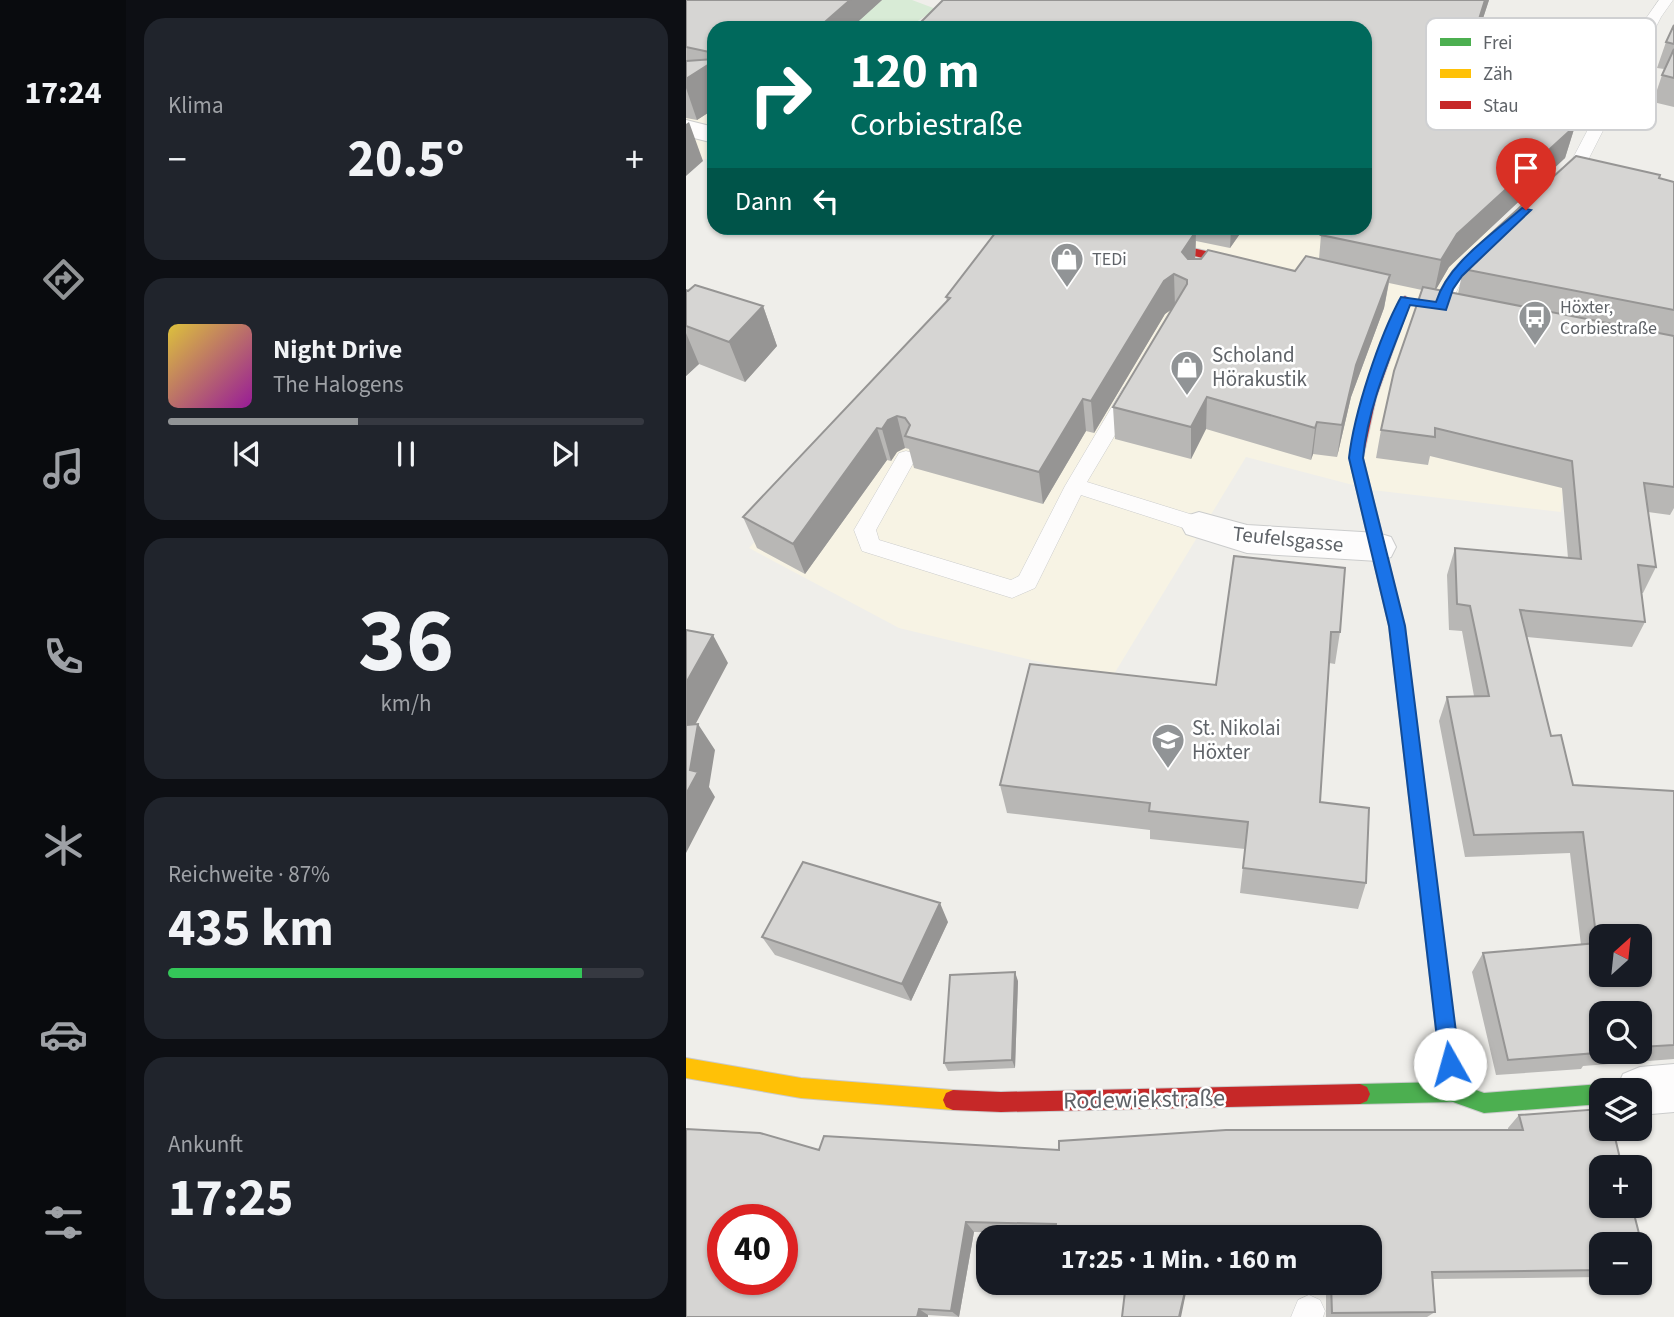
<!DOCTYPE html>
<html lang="de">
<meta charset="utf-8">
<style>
body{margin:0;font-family:"Source Sans 3",sans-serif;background:#20242c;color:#f1f3f6;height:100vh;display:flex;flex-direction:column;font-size:26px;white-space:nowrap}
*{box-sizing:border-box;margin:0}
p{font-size:23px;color:#9ea1a6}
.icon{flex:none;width:38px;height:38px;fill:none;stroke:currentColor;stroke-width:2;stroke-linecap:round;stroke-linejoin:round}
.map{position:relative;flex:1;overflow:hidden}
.side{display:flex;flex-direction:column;gap:18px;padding:18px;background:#0d0f14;width:560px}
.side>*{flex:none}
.hud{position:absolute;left:21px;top:21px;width:665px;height:214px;border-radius:21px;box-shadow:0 2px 5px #0004;background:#00695c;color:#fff;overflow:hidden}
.needle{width:46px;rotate:27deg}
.tools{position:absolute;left:903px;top:924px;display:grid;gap:14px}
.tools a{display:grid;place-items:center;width:63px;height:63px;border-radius:14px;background:#171b24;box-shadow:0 2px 5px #0004;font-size:35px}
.speed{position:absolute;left:21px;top:1204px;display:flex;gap:14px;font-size:35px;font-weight:700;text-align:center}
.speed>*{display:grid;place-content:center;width:91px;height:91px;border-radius:50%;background:#171b24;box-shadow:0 2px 5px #0004;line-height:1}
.speed .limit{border:10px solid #d22;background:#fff;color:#111}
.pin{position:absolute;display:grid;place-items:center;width:60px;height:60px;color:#fff;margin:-72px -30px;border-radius:50% 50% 50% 0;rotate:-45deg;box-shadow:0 0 7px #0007}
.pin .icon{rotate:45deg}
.me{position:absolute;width:77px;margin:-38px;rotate:353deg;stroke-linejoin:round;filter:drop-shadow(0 0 5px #0008)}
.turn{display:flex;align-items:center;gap:24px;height:147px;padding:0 28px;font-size:32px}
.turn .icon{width:91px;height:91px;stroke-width:2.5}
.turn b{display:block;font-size:49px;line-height:60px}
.then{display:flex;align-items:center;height:66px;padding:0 28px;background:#0003;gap:14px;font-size:26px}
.big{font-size:52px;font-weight:700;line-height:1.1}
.side .tile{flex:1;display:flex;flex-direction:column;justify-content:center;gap:10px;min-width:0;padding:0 24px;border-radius:21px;background:#20242c}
.side .dial{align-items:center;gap:0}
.dial b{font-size:91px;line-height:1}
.song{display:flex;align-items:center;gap:21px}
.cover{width:84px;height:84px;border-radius:10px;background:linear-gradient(135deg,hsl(50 70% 55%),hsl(300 70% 35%))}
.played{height:7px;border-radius:4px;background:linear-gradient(90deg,#919496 40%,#363941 40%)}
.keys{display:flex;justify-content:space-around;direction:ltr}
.heat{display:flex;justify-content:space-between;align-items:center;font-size:38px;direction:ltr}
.charge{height:10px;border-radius:5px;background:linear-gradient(90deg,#34c759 87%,#363941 0)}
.trip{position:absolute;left:290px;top:1225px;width:406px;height:70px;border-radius:21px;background:#171b24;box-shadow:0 2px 5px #0004;font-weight:700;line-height:70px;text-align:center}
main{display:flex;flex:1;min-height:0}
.tab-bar{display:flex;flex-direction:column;width:126px;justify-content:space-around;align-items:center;background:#090b0e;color:#9ea1a6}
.tab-bar .icon{width:49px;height:49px}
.tab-bar .active{color:#919496}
.tab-bar b{font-size:32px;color:#f1f3f6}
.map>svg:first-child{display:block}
.commercial{fill:#f7f3e4}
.green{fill:#d8ebd6}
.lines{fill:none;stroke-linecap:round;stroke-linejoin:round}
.lane-casing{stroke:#cbcccc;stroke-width:1}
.street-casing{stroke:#cbcccc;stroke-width:2}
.fast-casing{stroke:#cacacb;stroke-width:2}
.slow-casing{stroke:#cacacb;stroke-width:2}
.jam-casing{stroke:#cacacb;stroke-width:2}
.lane{fill:#fdfcfc;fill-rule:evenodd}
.street{fill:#fdfcfc;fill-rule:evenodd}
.fast{fill:#4caf50;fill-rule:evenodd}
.slow{fill:#ffc107;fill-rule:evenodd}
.jam{fill:#c62828;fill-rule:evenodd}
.wall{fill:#b8b7b5;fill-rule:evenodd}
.shaded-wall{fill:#969594}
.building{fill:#d6d5d3;stroke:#969594;stroke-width:2;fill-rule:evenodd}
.route{fill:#1a73e8;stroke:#114b97;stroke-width:2}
.labels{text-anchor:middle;stroke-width:5;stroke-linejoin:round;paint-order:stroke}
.far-poi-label{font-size:18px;fill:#5f6368;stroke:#fff;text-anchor:start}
.poi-label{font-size:21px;fill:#5f6368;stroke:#fff;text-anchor:start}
.street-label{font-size:21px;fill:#5f6368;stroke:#fff}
.near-street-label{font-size:24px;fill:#5f6368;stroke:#fff}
.key{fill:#fff;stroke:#cfd0d2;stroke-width:2}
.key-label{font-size:19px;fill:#5f6368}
</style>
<main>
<nav class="tab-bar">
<b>17:24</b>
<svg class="icon active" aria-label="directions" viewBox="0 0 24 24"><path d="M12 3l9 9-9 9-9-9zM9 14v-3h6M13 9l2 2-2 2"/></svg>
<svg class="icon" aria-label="music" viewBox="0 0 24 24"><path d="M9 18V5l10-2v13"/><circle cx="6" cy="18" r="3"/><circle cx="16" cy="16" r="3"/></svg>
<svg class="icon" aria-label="phone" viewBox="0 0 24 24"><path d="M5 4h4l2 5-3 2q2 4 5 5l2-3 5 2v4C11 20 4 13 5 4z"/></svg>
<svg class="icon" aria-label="climate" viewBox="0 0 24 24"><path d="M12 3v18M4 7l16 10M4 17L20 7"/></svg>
<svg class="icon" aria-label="car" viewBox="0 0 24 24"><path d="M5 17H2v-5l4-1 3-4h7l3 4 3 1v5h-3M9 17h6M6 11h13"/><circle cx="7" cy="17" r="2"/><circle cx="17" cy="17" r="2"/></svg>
<svg class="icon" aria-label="filters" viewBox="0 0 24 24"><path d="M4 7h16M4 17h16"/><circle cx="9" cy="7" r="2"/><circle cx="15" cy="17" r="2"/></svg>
</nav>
<section class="side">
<div class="tile"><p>Klima</p>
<div class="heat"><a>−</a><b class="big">20.5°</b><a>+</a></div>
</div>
<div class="tile">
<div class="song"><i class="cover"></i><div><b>Night Drive</b><p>The Halogens</p></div></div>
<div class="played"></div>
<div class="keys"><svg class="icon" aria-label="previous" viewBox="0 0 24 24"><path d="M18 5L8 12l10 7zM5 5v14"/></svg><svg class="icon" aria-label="pause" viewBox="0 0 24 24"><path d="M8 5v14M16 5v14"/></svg><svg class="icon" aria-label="next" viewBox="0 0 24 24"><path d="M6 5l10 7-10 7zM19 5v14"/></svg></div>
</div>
<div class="tile dial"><b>36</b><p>km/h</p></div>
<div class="tile"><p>Reichweite · 87%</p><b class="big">435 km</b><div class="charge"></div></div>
<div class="tile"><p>Ankunft</p><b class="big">17:25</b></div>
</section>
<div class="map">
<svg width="988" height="1317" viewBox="0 0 988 1317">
<rect width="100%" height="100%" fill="#efeeea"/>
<path class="commercial" d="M0 50 28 58V159H18L0 175Z
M679 204 988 268 881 453 875 512 686 490 560 457 425 679 213 628 63 548 191 410 335 228H679Z"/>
<path class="green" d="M162 0H226L250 9 221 28H161Z"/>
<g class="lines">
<defs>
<path id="lane" d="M973 0H987L975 17 902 160 880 181H868L866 178 868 175 887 158 961 17Z
M293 228H309L300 234 294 233Z
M800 242 809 247 806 251 774 284 761 311H749L746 307C754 286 777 248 800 242Z
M444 386 451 388 454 393 401 482 520 519 523 525 520 531 513 533 395 495 349 588 326 598 176 551 168 530 213 453 220 451 227 453 230 458 190 530 193 540 325 580 333 576 379 486 437 388Z
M623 1295 634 1300 639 1311 637 1317H605L612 1300Z"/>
<path id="street" d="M0 120 28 127V143L0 136Z
M513 512 561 525 692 533 705 537 710 547 705 557 692 561 561 553 500 534 495 525 500 516Z
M988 1064V1112L954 1115V1090H930L937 1074 954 1067Z"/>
<path id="fast" d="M718 678 724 680 726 685 776 1085 798 1093 915 1084 923 1090H915V1104L798 1113 767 1102 674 1104 667 1101 664 1094 667 1087 674 1084 756 1082 710 685 712 680Z"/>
<path id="slow" d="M0 1058 115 1078 267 1090 274 1093 277 1100 274 1107 267 1110 115 1098 0 1078Z"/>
<path id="jam" d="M398 228H417L569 262 575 266 569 270 404 232Z
M719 296 725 300 690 398 677 458 719 626 726 685 724 690H712L710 685 703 626 663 458 676 398 713 300Z
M674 1084 681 1087 684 1094 681 1101 674 1104 315 1112 267 1110 260 1107 257 1100 260 1093 267 1090 315 1092Z"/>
</defs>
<use href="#lane" class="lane-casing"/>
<use href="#street" class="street-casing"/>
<use href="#fast" class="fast-casing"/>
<use href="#slow" class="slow-casing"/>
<use href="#jam" class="jam-casing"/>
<use href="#lane" class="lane"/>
<use href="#street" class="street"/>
<use href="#fast" class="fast"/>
<use href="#slow" class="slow"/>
<use href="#jam" class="jam"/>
</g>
<path class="wall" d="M0 0H196L165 28H28V109L11 120 0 118Z
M257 0H803L782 64 775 75 783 83 889 126 879 158 763 267 750 289 772 294 777 269 973 178 988 182V508L984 515 962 512 970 567 957 593H955L959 622 946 647 841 637 865 736 887 785 988 791V1059L897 1066 895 1069 810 1075 786 972 797 953 895 945 884 853 779 857 753 721 761 697 788 696 776 631 763 630 761 575 769 548 882 558 876 488 744 456 742 465 690 458 695 430 736 290 703 283 698 308 665 397 651 457 627 454 625 460 520 429 505 459 429 439 427 407 487 308 479 314 408 433 400 431 357 504 228 468 223 449 219 448 211 452 205 461 201 460 119 574 71 548 57 517 261 301 260 297 313 228H558L544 248 510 241 509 259 609 271 633 259 635 235 679 228V28ZM915 1013H954V1052H915Z
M988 25V107L967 102 978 69 971 68 980 42Z
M0 290 77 306 91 346 59 382 13 364 0 376Z
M548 556 654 632 649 664 643 663 634 802 680 883 672 909 554 893 559 849 464 839V830L321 813 314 785 530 685Z
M262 922 225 1001 89 955 76 937Z
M332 981 329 1068 262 1071 258 1063Z
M915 1109V1129H927L936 1167H915V1206H946L962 1269 954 1273V1244H915V1277L747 1279 749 1312 741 1317H640V1283H684V1237H369V1233L288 1232 273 1317 242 1315V1317H0V1129L74 1133 133 1150 138 1136 373 1150V1141L540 1130H822V1128L833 1115ZM37 1220H96V1279H37Z"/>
<path class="shaded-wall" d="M164 0H196L165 28H132Z
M799 0H803L782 64 755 104 761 72Z
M28 61V109L11 120 0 88V79Z
M3 122 17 161 0 176V124Z
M889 126 879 158 763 267 748 293 755 260 771 234Z
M545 228H558L544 248Z
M510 231 509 264 500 280 496 252Z
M488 274 489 307 479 314 408 433 405 401 478 281Z
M704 275 698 308 665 397 651 457 656 425 670 365Z
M77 306 91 346 59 382 43 342Z
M0 333 13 364 0 376Z
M521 397 520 429 505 459V427Z
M397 399 400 431 357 504 353 472Z
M211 416 219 448 211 452 205 461 196 429 202 420Z
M631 422 627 454 625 460 629 428Z
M191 428 201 460 119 574 107 544Z
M27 635 42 663 0 742V683Z
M12 724 29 750 23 787 29 797 0 853V794Z
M254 903 262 922 225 1001 216 984Z
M329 972 332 981 329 1068 326 1060Z
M280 1222 288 1232 273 1317 265 1311Z
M501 1283H502L495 1317H493Z
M233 1309 242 1315V1317H231Z"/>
<path class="building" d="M0 0H164L132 28H28V53L0 47Z
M257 0H799L789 32 761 72 784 77 780 82 889 126 771 234 755 260 635 235 641 228H679V28H229Z
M988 25V44L980 42Z
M988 49V78L976 75Z
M28 59V61L0 79V61Z
M890 156 974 175 973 178 988 182V310L777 269 787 250Z
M313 228H494L510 231 496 252 502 259H515L522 250 609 271 620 256 704 275 670 365 656 425 631 422 629 428 521 397 505 427 427 407 501 284V280L488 274 478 281 405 401 397 399 353 472 219 436 224 425 219 418 211 416 202 420 196 429 191 428 107 544 57 517 264 298 260 297Z
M9 285 77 306 43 342 0 326V290L2 291Z
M737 287 988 336V487L958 483 970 567 952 565 959 622 834 610 865 736 875 735 887 785 988 791V1045L954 1047V1013H915V1050L909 1051 910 1053 822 1060 797 953 911 943 897 832 788 835 761 697 803 696 784 606 771 604 769 548 895 559 886 461 749 428V437L695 430 708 371ZM915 936H954V975H915Z
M548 556 659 568 654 632H645L634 802 683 808 680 883 557 868 562 822 463 811 464 803 314 785 344 664 530 685Z
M0 630 27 635 0 683Z
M12 724 4 770 12 772 0 794V725Z
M117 862 254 903 216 984 76 937Z
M329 972 326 1060 258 1063 264 975Z
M915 1109V1129H927L936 1167H915V1206H946L962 1269H954V1244H915V1270L746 1272 749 1312 646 1313 645 1283H684V1237H430V1231L369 1237 370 1224 280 1222 265 1311 233 1309 231 1317H0V1129L74 1133 133 1150 138 1136 373 1150V1141L540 1130H837L833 1115ZM37 1220H96V1279H37Z
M440 1283H501L493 1317H436Z"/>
<path class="route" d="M836 208 845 210 776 276 767 289 760 310 724 305C705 355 682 405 677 458L719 626 774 1064 771 1071 764 1074 757 1071 754 1064 703 626 663 458C668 413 693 337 715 297L750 302C762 263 806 235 836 208Z"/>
<defs>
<symbol id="shop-pin" viewBox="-11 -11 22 30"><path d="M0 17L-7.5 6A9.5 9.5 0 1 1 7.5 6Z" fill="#919496" stroke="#fff"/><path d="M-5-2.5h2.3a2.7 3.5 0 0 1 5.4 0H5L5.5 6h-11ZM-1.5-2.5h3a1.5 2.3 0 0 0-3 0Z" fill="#fff"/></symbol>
<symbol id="bus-pin" viewBox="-11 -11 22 30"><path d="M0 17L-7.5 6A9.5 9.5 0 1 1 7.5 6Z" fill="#919496" stroke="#fff"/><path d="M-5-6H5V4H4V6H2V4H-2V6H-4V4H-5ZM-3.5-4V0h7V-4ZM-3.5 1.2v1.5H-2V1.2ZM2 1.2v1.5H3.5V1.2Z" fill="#fff"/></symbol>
<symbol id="school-pin" viewBox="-11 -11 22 30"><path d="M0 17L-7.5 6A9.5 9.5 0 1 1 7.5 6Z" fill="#919496" stroke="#fff"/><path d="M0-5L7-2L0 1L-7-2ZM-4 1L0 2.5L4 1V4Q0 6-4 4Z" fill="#fff"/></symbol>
</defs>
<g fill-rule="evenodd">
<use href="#shop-pin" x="362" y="240" width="38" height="52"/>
<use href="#bus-pin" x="830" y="298" width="38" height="52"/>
<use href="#shop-pin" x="482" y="348" width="38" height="52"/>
<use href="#school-pin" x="463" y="721" width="38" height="52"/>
</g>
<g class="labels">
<g class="far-poi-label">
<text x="406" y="265">TEDi</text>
<text x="874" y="313">Höxter,<tspan x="874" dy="21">Corbiestraße</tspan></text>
</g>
<g class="poi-label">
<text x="526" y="362">Scholand<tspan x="526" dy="24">Hörakustik</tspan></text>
<text x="506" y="735">St. Nikolai<tspan x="506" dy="24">Höxter</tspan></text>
</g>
<g class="street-label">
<text transform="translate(602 539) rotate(6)" y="7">Teufelsgasse</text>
</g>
<g class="near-street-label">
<text transform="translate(458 1099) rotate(-1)" y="8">Rodewiekstraße</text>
</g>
</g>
<rect x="740" y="18" width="230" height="112" rx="10" class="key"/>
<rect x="754" y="38" width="31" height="8" fill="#4caf50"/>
<rect x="754" y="69" width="31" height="9" fill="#ffc107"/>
<rect x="754" y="101" width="31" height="8" fill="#c62828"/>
<g class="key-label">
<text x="797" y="49">Frei</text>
<text x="797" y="80">Zäh</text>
<text x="797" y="112">Stau</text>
</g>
</svg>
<div class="tools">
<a><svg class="needle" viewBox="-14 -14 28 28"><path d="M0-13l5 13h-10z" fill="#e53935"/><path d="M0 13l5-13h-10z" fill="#9ea1a6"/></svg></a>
<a><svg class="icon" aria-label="search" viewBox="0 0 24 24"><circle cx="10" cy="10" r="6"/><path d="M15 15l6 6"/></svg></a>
<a><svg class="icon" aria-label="layers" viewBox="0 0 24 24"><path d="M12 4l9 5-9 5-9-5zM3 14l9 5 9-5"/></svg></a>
<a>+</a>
<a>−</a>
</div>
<div class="speed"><div class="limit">40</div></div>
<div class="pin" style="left:840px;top:210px;background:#d93025"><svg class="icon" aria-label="arrive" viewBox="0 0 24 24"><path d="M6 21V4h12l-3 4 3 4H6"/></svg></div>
<svg class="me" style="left:764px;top:1064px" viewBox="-20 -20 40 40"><circle r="19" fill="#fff"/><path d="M0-13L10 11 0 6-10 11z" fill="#1a73e8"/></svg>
<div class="trip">17:25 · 1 Min. · 160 m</div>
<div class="hud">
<div class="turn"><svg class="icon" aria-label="right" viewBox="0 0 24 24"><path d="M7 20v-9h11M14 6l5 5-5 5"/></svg><div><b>120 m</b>Corbiestraße</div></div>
<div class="then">Dann<svg class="icon" aria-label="left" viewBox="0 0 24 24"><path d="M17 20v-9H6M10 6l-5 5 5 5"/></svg></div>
</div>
</div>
</main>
